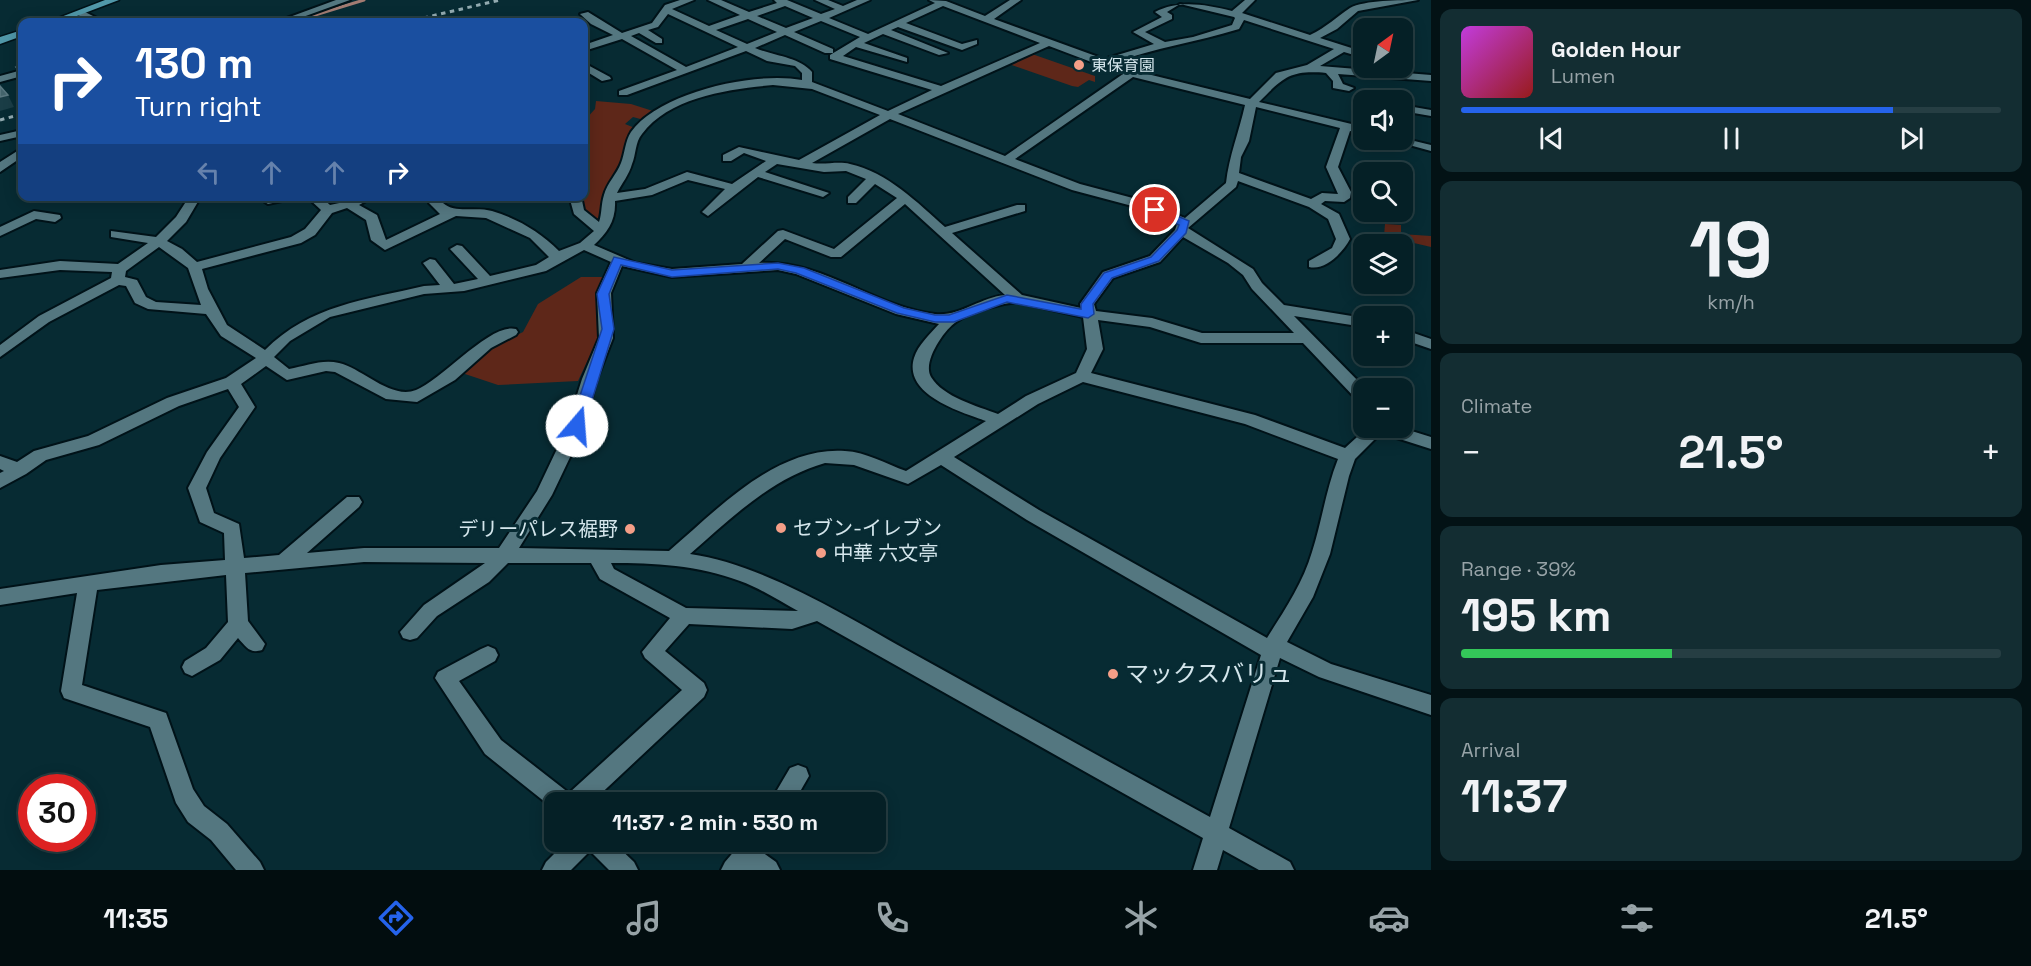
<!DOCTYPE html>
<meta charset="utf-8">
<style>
body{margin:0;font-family:"Space Grotesk","Noto Sans JP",sans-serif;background:#132d32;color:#f1f3f6;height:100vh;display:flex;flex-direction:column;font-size:22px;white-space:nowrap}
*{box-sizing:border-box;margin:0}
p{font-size:20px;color:#97a3a7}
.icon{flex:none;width:33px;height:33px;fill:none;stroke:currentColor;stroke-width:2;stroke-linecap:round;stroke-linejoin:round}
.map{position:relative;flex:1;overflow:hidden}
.panel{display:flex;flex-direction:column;gap:9px;padding:9px;background:#031215;width:600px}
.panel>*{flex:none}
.top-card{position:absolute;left:18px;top:18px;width:570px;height:183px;border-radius:12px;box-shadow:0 3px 15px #0003,0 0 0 2px #263e43;background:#1a4fa0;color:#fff;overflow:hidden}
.needle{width:39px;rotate:33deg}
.fabs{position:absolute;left:1353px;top:18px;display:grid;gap:12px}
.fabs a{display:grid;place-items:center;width:60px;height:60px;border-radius:12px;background:#052026;box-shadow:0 3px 15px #0003,0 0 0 2px #263e43;font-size:30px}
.speed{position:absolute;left:18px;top:774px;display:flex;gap:12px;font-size:30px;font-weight:700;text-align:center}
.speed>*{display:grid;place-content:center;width:78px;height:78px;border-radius:50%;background:#052026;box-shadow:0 3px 15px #0003,0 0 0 2px #263e43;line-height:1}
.speed .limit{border:9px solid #d22;background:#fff;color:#111}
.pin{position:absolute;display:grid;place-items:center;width:51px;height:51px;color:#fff;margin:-26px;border:3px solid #fff;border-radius:50%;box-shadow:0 2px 6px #0007}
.me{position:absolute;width:66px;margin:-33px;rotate:18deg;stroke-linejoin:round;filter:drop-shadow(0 0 4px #0008)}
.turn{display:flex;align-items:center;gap:21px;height:126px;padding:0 18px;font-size:27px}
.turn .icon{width:78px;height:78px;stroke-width:2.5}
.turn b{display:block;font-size:42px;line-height:51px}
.lanes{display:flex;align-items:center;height:57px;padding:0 18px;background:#0003;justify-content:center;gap:30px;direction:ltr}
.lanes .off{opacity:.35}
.big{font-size:45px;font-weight:700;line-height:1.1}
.panel .widget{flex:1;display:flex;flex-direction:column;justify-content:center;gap:9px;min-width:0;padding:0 21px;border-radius:12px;background:#132d32}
.panel .dial{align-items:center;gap:0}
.dial b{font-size:78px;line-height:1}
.song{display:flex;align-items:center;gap:18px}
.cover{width:72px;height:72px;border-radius:9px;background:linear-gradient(135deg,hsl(290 70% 55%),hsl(0 70% 35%))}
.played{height:6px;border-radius:3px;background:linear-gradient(90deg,#2563eb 80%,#263e43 80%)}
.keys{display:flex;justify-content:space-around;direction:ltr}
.heat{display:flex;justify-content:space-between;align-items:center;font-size:33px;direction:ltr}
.charge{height:9px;border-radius:4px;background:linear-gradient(90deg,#34c759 39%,#263e43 0)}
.trip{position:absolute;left:544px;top:792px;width:342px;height:60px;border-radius:12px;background:#052026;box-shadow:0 3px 15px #0003,0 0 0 2px #263e43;font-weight:700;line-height:60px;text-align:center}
.menu{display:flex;height:96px;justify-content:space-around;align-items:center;background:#020d0f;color:#97a3a7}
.menu .icon{width:42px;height:42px}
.menu .selected{color:#2563eb}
.menu b{font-size:27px;color:#f1f3f6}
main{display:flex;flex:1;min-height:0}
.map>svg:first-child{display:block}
.green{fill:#5e2719}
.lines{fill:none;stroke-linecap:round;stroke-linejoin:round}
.stream{stroke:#a27b72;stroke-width:3}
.minor-casing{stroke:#001218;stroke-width:4}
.major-casing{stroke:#001218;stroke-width:3}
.minor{fill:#547780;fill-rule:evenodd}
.major{fill:#5098a9;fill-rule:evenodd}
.rail{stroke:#92aab0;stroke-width:3;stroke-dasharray:4.5 4.5;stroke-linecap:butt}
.wall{fill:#33545d}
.shaded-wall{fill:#1a3d46}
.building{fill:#44646c;stroke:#5b7880;stroke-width:1.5}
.route{fill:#2563eb;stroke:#184099;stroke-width:1.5}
.poi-dot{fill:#f49e87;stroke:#072b33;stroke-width:2}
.labels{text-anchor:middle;stroke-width:6;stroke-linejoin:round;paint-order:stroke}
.far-poi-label{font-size:16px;fill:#d4e6ec;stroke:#072b33;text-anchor:start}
.poi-label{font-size:20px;fill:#d4e6ec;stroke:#072b33;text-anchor:start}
.near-poi-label{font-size:24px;fill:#d4e6ec;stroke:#072b33;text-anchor:start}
</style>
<main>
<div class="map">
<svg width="1431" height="870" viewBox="0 0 1431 870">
<rect width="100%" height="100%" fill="#072b33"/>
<path class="green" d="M1032 54 1095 76V82L1089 80 1078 87 1072 86 1009 64Z
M596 101 631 104 656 112 644 120 633 117 625 124 635 128 601 222 598 223 580 209 579 197 584 196V185L588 180 584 178V121L595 109Z
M1385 224 1401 225V234L1431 236V247L1384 236Z
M581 277H603L595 295 601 332 578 381 498 385 462 373 496 345 523 332 538 304Z"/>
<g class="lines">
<path class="stream" d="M292 22 364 0"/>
<defs>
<path id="minor" d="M336 0H350L289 22H276Z
M680 0H694L672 9 709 26 740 15 708 0H721L749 12 777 3 774 0H787L821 14 835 9 815 0H828L843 6 857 0H870L829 18 868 34 935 3 929 0 946 1 985 16 1010 0H1021L994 19 1104 59 1154 44 1133 32 1162 17 1155 12C1178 0 1204 4 1232 11L1245 0H1255L1242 13 1310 35C1327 27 1336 17 1350 8 1364 0 1401 0 1418 0L1358 11 1337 29 1320 38 1364 52V58L1344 52 1320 66 1431 75V81L1338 74 1343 84 1354 88 1349 91 1333 88V81L1326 73C1290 70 1284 77 1259 102L1364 127V134L1350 131 1338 167 1351 192 1350 198 1344 202 1325 201 1321 204 1339 214 1350 239C1343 252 1326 271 1309 267V261L1332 248 1336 239 1328 219 1309 207 1238 181 1236 187 1188 228 1253 269 1262 283 1284 305 1364 318V327L1294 316 1365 388 1364 402 1358 401 1303 343H1201L1150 327 1098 320 1103 349 1091 373 1255 415 1345 448 1367 428H1402L1431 437V449L1381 433 1355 459 1349 476 1330 554 1313 597 1287 642 1331 664 1431 695V715L1319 677 1280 658 1229 828 1290 862 1294 870H1259L1223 850 1217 870H1193L1203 838 817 621 792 629 689 624 665 651 704 683 707 690 704 697 592 802H555V810L485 754 435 678 438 672 481 649 488 646 495 649 498 655 495 661 459 681 501 740 569 793 682 690 645 658 642 652 670 618 600 579 591 563H508L489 582 437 616 417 638 410 640 403 638 400 632 424 605 485 563 364 562 245 573 248 621 265 644 262 650C250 654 246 647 238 638L220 660 192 676 185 673 182 667 185 661 206 648 228 622 226 575 97 590 82 685 166 713 193 789 204 806 227 824 260 862 264 870H236L211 840 188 822 176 803 150 727 64 698 61 691 77 593 0 605V589L161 565 225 560 224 533 200 522 188 488 207 452 239 407 228 389 179 406 99 445 46 460 26 474 0 488V473L4 471 0 469V456L17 462 34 451 88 436 167 398 226 378 256 358 221 336 206 314 148 309 135 303 126 286 119 285 49 322 0 357V345L39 316 111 278 112 272 60 270 0 278V270L60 261 118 264 148 243 111 237V231L156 237 176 217 187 200 184 196H197L199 200 186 222 167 241 182 249 197 262 291 237 305 229 321 210 306 196H320L330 205 344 202 346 196H375L359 205 377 215 386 240 440 214 429 203C435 195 443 196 452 196L443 203C455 214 476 206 492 211 518 219 540 232 559 251L580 243 594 231 574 214 569 196H581L584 210 599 222C602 213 601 204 604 195 607 183 617 174 621 163 625 153 625 141 631 132 659 92 756 71 802 80V73L795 66 767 61 746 51 627 95H619V91L677 70 622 39 584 51V45L613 35 591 24 580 14 588 12 622 33 652 23 665 5ZM1180 4 1234 17 1235 18 1232 25 1193 37 1165 42 1145 32 1172 19V15L1167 12ZM785 6 813 18 786 28 757 16ZM943 6 1040 43 941 86 843 56 856 47 907 62V58L864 43 883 34 939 55 948 53 891 30 898 27 962 50 977 44V40L962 44 906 23ZM668 14 738 47 686 67 631 36 639 33 656 43H662V39L648 30 658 27ZM748 19 777 32 747 44 716 30ZM1244 20 1334 49 1307 65 1276 73 1250 99 1135 71 1113 63C1154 48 1197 42 1239 29ZM821 21 860 37 830 55V59L932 90 888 111 812 82V72C799 57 774 56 755 48L785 35 825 53H833V49L794 32ZM1049 46 1123 74 1005 156 898 114ZM1133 77 1245 105C1239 132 1229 156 1226 183L1185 218 1144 201 1080 184 1015 159ZM773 85 812 89 880 115 799 160 739 147 723 155V161H731L744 153 766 161 732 184 687 172 645 189 617 193C622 183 629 175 632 164 636 155 635 142 642 134 670 96 731 89 773 85ZM1256 107 1340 128 1326 167 1338 194 1322 193 1311 199 1239 173 1241 157 1249 141ZM890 119 1072 190 1136 207 1177 224 1175 230 1150 256 1103 272 1080 304 1081 308 1022 295 952 233 1025 211V205H1017L945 227C918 203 887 172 850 164 838 161 825 165 812 163ZM777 164 824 172 846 171 866 179 848 197V203H856L875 184 897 198 834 249 783 230 778 231 742 264 672 269 636 263 594 245C607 233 616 221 615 201L652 195 688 180 725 189 702 212 708 216 758 177 823 197 829 193 765 172ZM905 204 1005 295C981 297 959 317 935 314 874 307 822 259 759 263L785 239 831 257H841ZM347 208 366 220 371 240 385 250 456 216 486 218 530 238 549 257 536 265 490 276 462 246 457 245 450 249 478 279 454 284 435 260 430 259 423 263 440 285 424 286C365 300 310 305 265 350L227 325 208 289 202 269 301 243 315 235 332 213ZM1183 237 1228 263 1243 275 1252 289 1294 333H1202L1152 318 1096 311 1094 304 1113 278 1160 262ZM159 247 188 268 201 305 156 302 146 297 137 280 125 277 126 271ZM584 250 611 262 597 293 599 338 582 379 566 430 537 491 499 548H364L307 553 359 507 362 502 359 497H347L279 555 244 558 239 524 214 513 206 488 220 458 255 407 241 384 266 366 287 380 326 371 335 372 386 399 417 402 455 380 491 348 516 335 518 332 516 329C491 322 442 380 416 390 391 400 362 368 339 363 322 359 306 366 289 369L274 357 290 341 330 317 424 294 464 291 546 271ZM622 266 672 277 778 270 796 274 896 314 939 324C930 334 918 345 914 358 903 395 961 412 986 421L906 471C886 464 866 452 845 451 776 446 717 510 669 551L519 548 552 495 583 430 597 379 613 338 611 293ZM1017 302 1083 317 1087 349 1076 373 1026 396 998 414C977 406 943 397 931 377 922 362 944 330 956 322 972 311 998 304 1017 302ZM1083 382 1245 424 1338 459C1326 489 1322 521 1312 552 1303 583 1284 611 1267 638L1039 510 954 457 1038 404ZM825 463 854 465 908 484 941 465 1027 520 1261 655 1210 817C1111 763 1012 708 914 654 849 618 763 564 690 554 731 518 772 478 825 463ZM611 563C654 563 698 565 740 581 760 588 779 601 798 611L686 608 614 569Z
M81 10 101 20 103 22H92L78 15 76 13Z
M584 63 610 77 611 79 602 81 584 70Z
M22 70V76L0 82V76Z
M1402 105 1431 110V116L1402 111Z
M22 130V136L0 141V135Z
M1402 138 1431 145V151L1391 140Z
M22 148V157L0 172V162Z
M267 196H305L268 204 262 200Z
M34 211 60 215 61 218 55 222 36 219 0 236V227Z
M1402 329 1431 339V349L1402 339Z
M798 765 806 768 809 776 794 802H770L790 768Z
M566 842H613L634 862 638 870H609L590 851 571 870H542L546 862Z
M742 842H767L762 852 776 862 780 870H721L725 862Z"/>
<path id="major" d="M105 0H119L61 22H48Z
M22 30V36L0 44V37Z"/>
</defs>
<use href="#minor" class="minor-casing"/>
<use href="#major" class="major-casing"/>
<use href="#minor" class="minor"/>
<use href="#major" class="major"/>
<path class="rail" d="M406 22 500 0
M0 120 22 114"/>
</g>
<path class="wall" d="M22 65V79L16 67Z"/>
<path class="shaded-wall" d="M8 95 14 107 0 111V97Z"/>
<path class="building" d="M22 65V73L16 67Z
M0 86 8 95 0 97Z"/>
<path class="route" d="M1151 208H1159L1189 221 1186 233 1159 261 1112 278 1093 304 1094 314 1088 318 1007 302 954 322H935L897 313 796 273 778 269 672 277 621 265 609 294 614 329 584 426 577 431 570 426 602 329 597 294 614 257 672 270 778 263 804 268 904 308 935 315H949L1007 295 1081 309V304L1104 273 1151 257 1177 230 1179 225 1151 213Z"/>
<g class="poi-dot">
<circle cx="1079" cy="65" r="6"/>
<circle cx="781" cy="528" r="6"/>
<circle cx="630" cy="529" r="6"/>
<circle cx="821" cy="553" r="6"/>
<circle cx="1113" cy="674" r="6"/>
</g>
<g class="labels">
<g class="far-poi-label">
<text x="1091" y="71">東保育園</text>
</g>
<g class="poi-label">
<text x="793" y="535">セブン-イレブン</text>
<text x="618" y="536" text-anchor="end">デリーパレス裾野</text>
<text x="833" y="560">中華 六文亭</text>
</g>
<g class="near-poi-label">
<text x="1125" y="682">マックスバリュ</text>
</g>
</g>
</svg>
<div class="fabs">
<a><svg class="needle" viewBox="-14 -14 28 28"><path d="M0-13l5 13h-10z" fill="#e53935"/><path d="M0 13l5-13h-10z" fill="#97a3a7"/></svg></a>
<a><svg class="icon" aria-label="sound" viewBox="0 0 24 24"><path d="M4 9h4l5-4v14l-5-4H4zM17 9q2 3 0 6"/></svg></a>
<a><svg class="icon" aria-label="search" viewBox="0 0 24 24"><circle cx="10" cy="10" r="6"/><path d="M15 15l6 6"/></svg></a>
<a><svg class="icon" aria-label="layers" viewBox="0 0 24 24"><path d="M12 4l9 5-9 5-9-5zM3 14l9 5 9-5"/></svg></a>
<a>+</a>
<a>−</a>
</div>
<div class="speed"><div class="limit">30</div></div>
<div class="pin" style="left:1155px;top:210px;background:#d93025"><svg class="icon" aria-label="arrive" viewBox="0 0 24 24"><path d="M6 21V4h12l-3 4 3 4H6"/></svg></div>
<svg class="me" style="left:577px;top:426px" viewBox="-20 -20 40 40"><circle r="19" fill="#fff"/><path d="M0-13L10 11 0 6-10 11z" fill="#2563eb"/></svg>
<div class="trip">11:37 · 2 min · 530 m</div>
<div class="top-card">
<div class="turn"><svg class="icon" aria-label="right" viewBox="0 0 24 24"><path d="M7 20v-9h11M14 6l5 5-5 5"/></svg><div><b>130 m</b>Turn right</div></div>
<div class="lanes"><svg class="icon off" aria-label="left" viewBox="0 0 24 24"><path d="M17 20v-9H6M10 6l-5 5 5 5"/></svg><svg class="icon off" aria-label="ahead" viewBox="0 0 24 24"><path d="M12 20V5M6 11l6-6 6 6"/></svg><svg class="icon off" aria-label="ahead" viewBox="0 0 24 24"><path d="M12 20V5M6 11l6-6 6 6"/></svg><svg class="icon" aria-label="right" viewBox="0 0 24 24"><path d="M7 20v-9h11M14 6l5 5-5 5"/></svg></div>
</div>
</div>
<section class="panel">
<div class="widget">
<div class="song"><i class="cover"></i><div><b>Golden Hour</b><p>Lumen</p></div></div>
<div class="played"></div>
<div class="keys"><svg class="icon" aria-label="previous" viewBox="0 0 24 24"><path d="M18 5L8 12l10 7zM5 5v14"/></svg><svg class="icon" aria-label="pause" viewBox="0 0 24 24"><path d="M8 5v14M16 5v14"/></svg><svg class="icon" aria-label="next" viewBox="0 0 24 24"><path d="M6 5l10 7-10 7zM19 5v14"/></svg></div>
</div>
<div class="widget dial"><b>19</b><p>km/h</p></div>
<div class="widget"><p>Climate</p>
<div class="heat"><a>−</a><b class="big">21.5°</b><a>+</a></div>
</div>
<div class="widget"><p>Range · 39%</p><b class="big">195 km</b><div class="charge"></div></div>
<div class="widget"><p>Arrival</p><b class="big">11:37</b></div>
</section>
</main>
<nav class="menu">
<b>11:35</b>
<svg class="icon selected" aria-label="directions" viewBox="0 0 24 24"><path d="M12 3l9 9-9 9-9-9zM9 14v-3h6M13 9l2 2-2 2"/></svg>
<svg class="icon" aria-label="music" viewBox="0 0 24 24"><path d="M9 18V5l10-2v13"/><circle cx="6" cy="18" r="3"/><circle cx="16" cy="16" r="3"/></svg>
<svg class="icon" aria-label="phone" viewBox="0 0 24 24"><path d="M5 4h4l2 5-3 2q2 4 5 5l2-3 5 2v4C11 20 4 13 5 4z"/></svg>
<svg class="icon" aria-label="climate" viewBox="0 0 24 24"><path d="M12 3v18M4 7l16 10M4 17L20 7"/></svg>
<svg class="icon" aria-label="car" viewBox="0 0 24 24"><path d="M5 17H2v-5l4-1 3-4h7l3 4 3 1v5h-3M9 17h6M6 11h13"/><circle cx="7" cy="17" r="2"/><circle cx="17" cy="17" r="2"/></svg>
<svg class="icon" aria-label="filters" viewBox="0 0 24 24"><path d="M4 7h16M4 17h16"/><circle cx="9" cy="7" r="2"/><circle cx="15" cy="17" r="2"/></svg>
<b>21.5°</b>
</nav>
